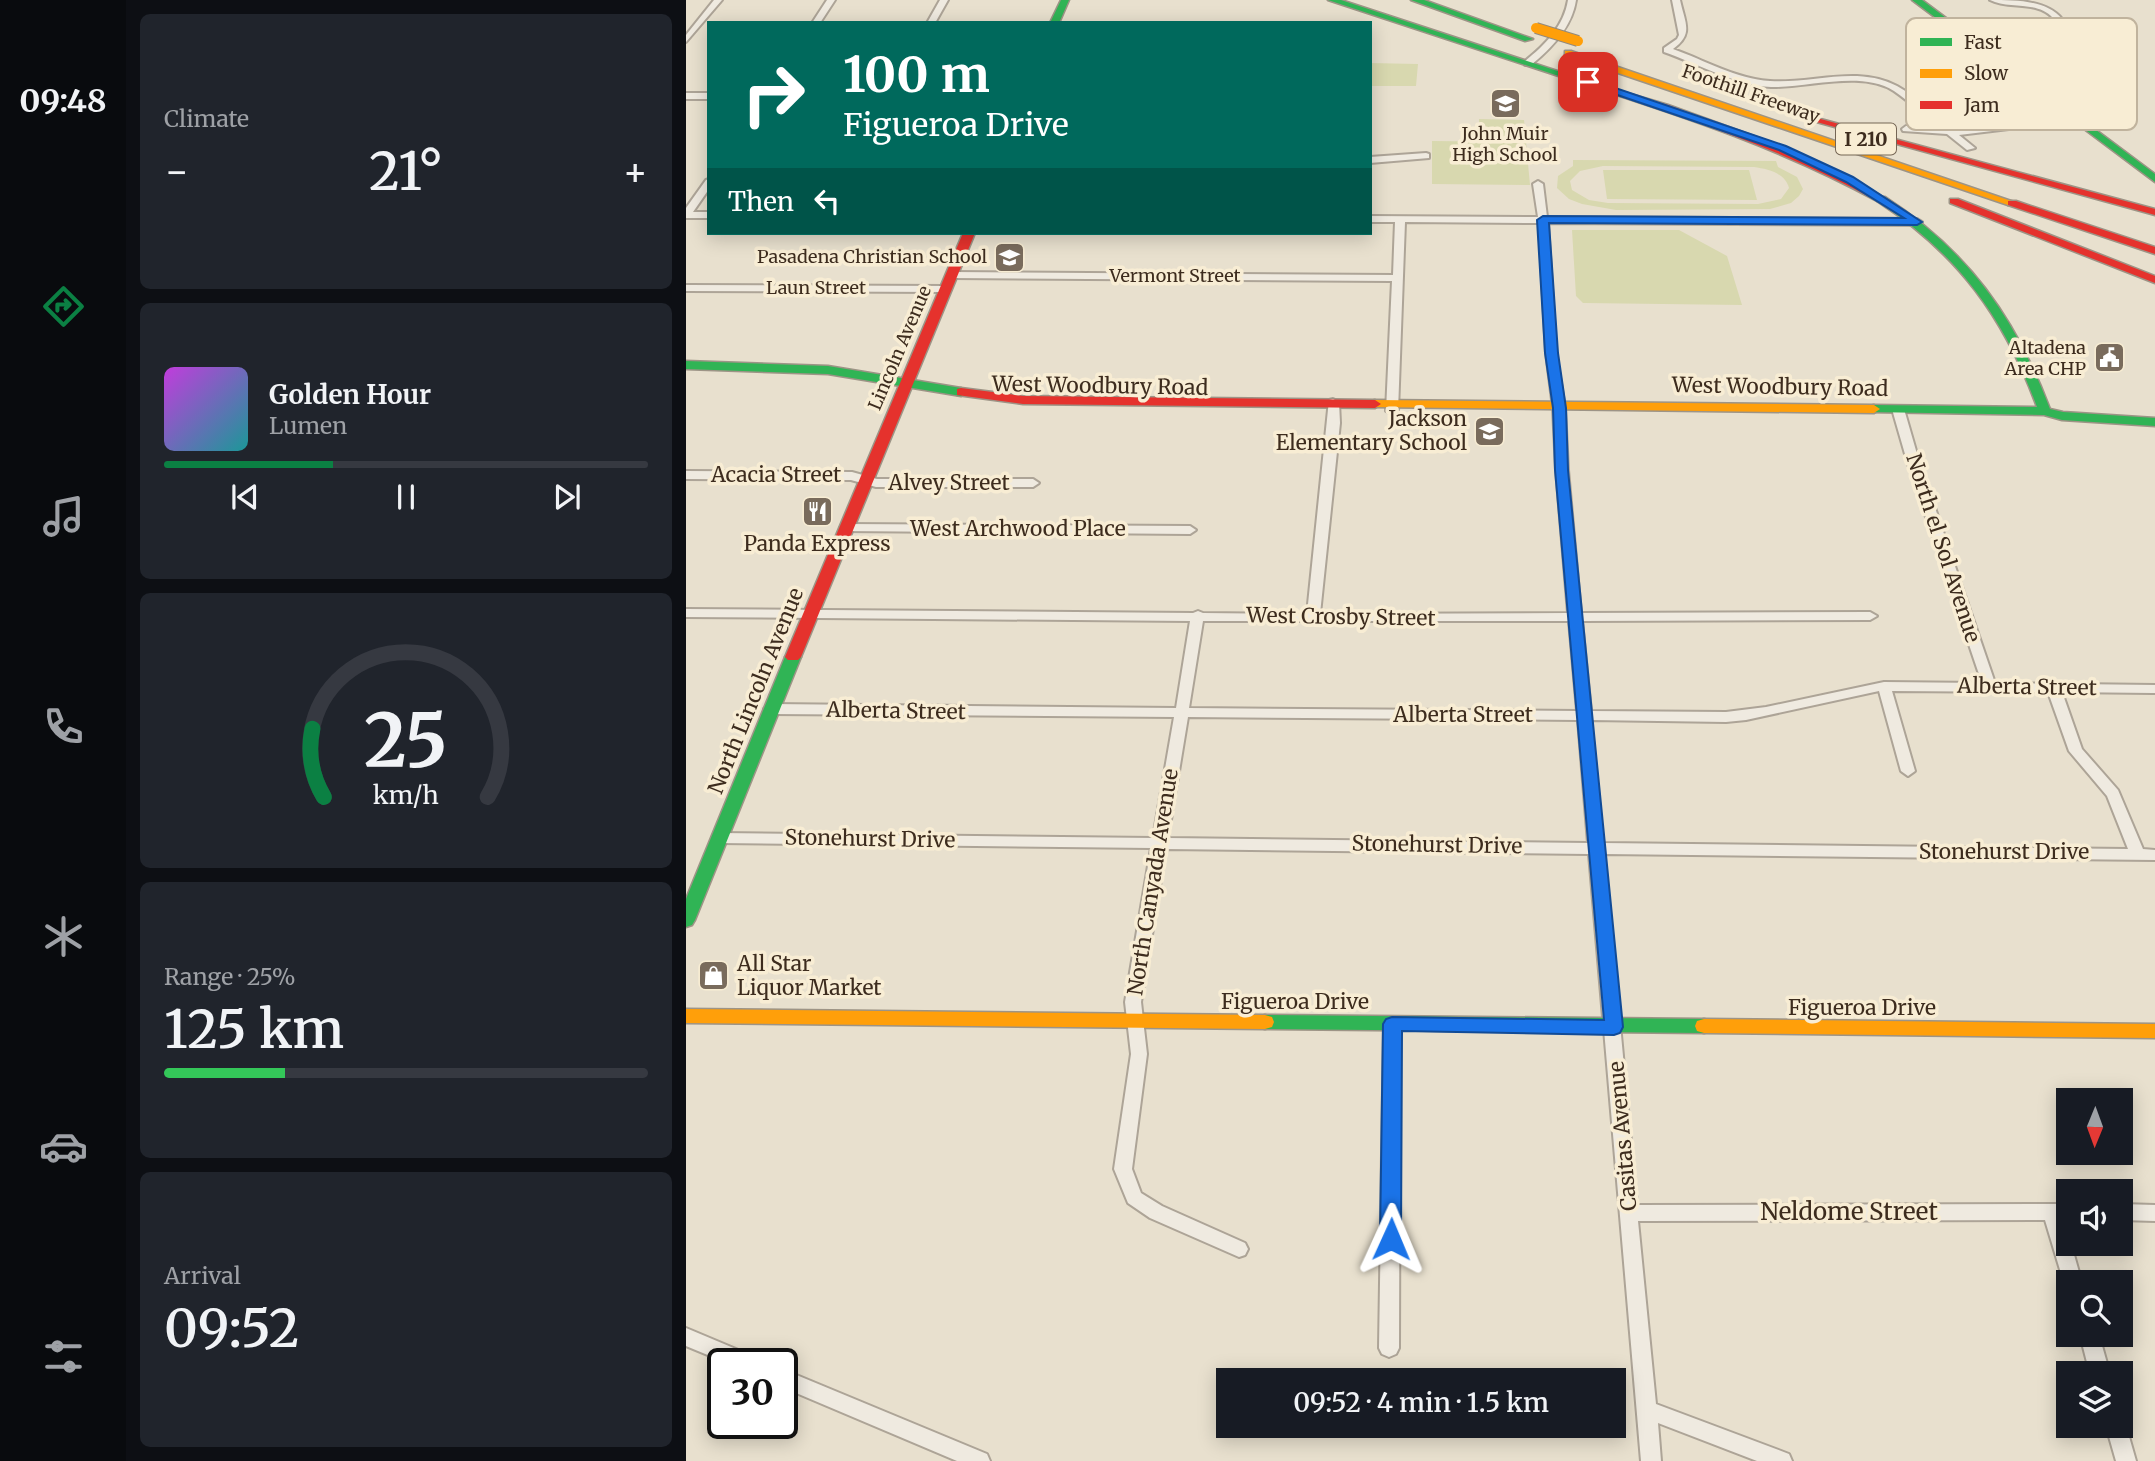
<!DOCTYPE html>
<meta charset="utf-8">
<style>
body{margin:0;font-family:Merriweather,serif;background:#20242c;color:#f1f3f6;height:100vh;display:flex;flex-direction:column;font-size:26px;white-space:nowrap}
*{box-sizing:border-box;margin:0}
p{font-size:23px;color:#9ea1a6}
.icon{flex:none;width:38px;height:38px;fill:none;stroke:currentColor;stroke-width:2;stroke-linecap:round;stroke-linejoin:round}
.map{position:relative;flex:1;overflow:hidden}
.drawer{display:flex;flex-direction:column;gap:14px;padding:14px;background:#0d0f14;width:560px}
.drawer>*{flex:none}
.hud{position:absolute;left:21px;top:21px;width:665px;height:214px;border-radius:0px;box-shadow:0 4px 18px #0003;background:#00695c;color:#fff;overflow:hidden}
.needle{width:46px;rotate:181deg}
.tools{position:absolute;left:1370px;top:1088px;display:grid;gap:14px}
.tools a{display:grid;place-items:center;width:77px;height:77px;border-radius:0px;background:#171b24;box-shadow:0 4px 18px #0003;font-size:35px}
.speed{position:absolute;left:21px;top:1348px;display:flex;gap:14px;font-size:35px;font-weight:700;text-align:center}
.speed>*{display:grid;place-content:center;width:91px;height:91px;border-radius:50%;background:#171b24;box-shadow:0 4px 18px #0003;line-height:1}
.speed .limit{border:4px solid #111;border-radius:10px;background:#fff;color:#111}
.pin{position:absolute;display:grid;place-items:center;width:60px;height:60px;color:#fff;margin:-30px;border-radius:14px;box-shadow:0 4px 10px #0006}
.me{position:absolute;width:77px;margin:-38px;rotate:1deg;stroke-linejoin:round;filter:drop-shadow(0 0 5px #0008)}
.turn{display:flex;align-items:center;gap:24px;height:147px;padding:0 21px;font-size:32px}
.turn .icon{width:91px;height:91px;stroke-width:2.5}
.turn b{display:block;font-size:49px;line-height:60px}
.then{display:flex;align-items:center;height:66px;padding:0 21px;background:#0003;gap:14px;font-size:26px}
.big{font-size:52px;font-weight:600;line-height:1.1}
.drawer .tile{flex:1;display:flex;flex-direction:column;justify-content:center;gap:10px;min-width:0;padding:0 24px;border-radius:10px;background:#20242c}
.drawer .dial{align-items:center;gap:0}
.dial svg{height:182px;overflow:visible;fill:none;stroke:#363941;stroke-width:7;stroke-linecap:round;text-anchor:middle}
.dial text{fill:#f1f3f6;stroke:none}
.song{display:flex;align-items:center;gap:21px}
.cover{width:84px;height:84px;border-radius:10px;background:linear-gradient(135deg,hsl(290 70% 55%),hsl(180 70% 35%))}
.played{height:7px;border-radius:4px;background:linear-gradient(90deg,#0b8043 35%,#363941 35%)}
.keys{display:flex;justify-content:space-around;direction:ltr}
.heat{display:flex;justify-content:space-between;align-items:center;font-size:38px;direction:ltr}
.charge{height:10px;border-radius:5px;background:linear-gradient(90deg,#34c759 25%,#363941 0)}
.trip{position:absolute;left:530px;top:1368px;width:410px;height:70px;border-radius:0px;background:#171b24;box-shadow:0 4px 18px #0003;font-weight:600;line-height:70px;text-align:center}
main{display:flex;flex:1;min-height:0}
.dock{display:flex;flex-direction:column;width:126px;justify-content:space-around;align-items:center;background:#090b0e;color:#9ea1a6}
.dock .icon{width:49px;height:49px}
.dock .on{color:#0b8043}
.dock b{font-size:32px;color:#f1f3f6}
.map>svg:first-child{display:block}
.green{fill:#d8d8af;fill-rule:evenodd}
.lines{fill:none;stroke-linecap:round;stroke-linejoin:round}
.street-casing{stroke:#ada497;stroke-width:4}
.fast-casing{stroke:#9d9486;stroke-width:3}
.slow-casing{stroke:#9d9486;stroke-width:3}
.jam-casing{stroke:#9d9486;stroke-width:3}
.street{fill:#efeae0;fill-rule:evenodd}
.fast{fill:#30b455;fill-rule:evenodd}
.slow{fill:#ff9f0a;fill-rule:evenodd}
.jam{fill:#e5322d;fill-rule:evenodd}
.slow-bridge-casing{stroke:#938a7e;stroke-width:12;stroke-linecap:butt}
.slow-bridge{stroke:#ff9f0a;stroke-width:10}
.route{fill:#1a73e8;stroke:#114b97;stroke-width:2}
.labels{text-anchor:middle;stroke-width:7;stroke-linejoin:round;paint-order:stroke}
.far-street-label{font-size:18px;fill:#3d2c1e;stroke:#f8edd4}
.far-poi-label{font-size:18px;fill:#3d2c1e;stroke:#f8edd4;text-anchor:end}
.shield{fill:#f8edd4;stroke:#756655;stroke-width:2}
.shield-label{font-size:19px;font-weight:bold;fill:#3d2c1e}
.street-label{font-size:21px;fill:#3d2c1e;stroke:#f8edd4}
.poi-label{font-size:21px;fill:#3d2c1e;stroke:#f8edd4;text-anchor:end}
.near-street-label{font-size:24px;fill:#3d2c1e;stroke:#f8edd4}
.key{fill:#f8edd4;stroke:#c0b39d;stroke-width:2}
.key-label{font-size:19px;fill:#3d2c1e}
</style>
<main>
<nav class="dock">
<b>09:48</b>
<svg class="icon on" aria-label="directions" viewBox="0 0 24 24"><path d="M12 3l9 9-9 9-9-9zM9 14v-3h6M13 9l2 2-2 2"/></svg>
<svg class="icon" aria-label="music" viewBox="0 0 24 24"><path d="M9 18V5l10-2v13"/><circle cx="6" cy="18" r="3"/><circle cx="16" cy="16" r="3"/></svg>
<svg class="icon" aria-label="phone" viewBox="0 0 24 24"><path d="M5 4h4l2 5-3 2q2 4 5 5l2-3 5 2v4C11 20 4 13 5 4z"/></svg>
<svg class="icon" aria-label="climate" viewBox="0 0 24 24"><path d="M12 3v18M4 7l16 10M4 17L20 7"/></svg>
<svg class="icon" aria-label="car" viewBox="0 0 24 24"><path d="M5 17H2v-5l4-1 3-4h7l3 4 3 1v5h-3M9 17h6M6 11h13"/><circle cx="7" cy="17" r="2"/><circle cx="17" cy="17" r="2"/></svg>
<svg class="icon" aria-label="filters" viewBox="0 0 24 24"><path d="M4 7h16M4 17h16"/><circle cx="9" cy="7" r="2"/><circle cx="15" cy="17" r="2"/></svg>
</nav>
<section class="drawer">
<div class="tile"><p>Climate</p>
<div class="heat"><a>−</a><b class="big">21°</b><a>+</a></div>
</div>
<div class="tile">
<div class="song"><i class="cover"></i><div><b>Golden Hour</b><p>Lumen</p></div></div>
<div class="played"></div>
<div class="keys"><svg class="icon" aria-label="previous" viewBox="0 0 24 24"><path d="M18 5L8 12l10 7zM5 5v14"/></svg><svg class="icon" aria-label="pause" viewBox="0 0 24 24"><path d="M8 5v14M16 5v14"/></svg><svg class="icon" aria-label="next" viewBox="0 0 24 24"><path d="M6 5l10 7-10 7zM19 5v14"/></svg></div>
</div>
<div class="tile dial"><svg viewBox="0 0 100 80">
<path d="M14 69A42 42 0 1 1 86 69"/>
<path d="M14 69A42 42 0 0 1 9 39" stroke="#0b8043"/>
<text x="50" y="56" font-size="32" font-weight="700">25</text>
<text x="50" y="72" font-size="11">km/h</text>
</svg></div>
<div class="tile"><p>Range · 25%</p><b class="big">125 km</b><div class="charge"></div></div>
<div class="tile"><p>Arrival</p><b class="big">09:52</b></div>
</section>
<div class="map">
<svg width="1469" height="1461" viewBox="0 0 1469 1461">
<rect width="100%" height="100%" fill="#e8e0ce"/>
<path class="green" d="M684 63 732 64 730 86H684Z
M793 119 838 120 840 140 793 139Z
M746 141 840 142 844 185 746 184Z
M887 160 1090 161 1092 167 1111 177 1117 189 1113 196 1105 203 1084 209 930 210 896 204 883 199 871 188 872 176 887 166ZM917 166 1068 167C1082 169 1099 173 1103 188L1095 199 1072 204 922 203 903 200 886 190 884 181 894 171Z
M917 170H1063L1071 200 921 199Z
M886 230H993L1041 256 1056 305 897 303 890 296Z"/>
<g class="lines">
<defs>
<path id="street" d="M28 0H36L0 42V35Z
M141 0H149L134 23H126Z
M254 0H262L249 23H241Z
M882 0H890C886 27 866 48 845 65H839V61C859 45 878 26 882 0Z
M986 0H994C999 23 1008 34 987 49 1018 60 1051 79 1084 81 1126 84 1171 65 1211 86 1230 96 1248 115 1266 129L1389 115 1393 118 1389 121 1273 135 1289 148 1281 150 1261 134 1217 131 1216 129 1220 126 1254 128C1239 116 1224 102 1208 91 1175 70 1122 88 1085 87 1049 85 1012 64 978 52V48L991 39 993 35Z
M1304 0C1329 0 1361 0 1376 19L1342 31 1273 36V32H1276L1341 27 1367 18C1351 0 1323 10 1304 0Z
M0 93H23V99H0Z
M740 153 743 154V158L684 163V157Z
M23 179V189L7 212H23V218H0V208L20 180Z
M852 181 857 184 861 217 1231 219 1236 222 1231 225 862 223 870 353 879 408 882 470 895 613 1184 612 1191 616 1184 620 896 621 905 711 1040 712 1080 707 1198 682 1296 683 1221 461 1206 409 1212 406 1218 409 1233 461 1309 683 1469 685V693H1467L1376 692 1396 749 1432 790 1457 849 1469 850V860L918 854 951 1205 1382 1204V1220H1377L1382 1244H1385L1396 1283H1382V1290L1378 1283 1359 1220 952 1221 970 1404 1103 1454 1106 1461H1071L972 1423 975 1461H955L903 854 480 849 455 1002 461 1054 446 1169 455 1193 476 1206 559 1243 562 1249 559 1255 553 1257 464 1218 442 1203 428 1169 445 1054 439 1002 465 848 33 843 28 842 26 838 28 834 33 833 467 838 488 717 85 714 78 709 85 704 490 708 504 621 0 617V609L507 613 512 611 517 613 621 614 643 400 647 399 653 402 654 423 634 614 882 613 870 470 867 408 860 353 853 223 719 222 712 411 706 414 700 411 706 281 266 278 261 275 266 272 707 275 709 222H684V216L852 217 847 184ZM517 621H883L891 711 503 708ZM1193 691 1215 771 1222 776 1229 771 1206 691 1362 692 1383 751 1421 796 1442 849 917 843 905 720 1040 722 1060 720ZM502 717 892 720 902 843 482 838Z
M0 285 260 286 265 289 260 292 0 291Z
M0 471 166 472 191 479H347L353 483 347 487H190L165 480 0 479Z
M160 524 504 526 510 530 504 534 156 531 154 528 156 525Z
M706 1018 712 1019 714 1024 713 1348 710 1354 703 1357 696 1354 693 1348 698 1024 700 1019Z
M1435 1204 1469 1205V1221L1435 1220Z
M0 1328 69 1357 72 1363H41L0 1346Z
M1394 1335H1413L1424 1374H1404Z
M96 1369 301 1454 304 1461H271L96 1387Z
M1435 1419 1440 1426 1450 1461H1430L1420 1426H1435Z"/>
<path id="fast" d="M375 0H383L373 23H364Z
M642 0H655L908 83 900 85Z
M725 0H738L847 39 839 41Z
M1226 0H1236L1469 174V182Z
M1191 197H1199C1282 251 1329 317 1364 409L1377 412 1469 418V426L1376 420 1358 415 1184 412V406L1188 405 1351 407C1318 317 1272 254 1191 201Z
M0 361 142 366 275 388 281 392 275 396 142 374 0 369Z
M107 652 115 657 9 920 6 925 0 927V899L99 657Z
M579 1015 1018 1019 1025 1021 1027 1026 1025 1031 1018 1033 579 1029 572 1027 570 1022 572 1017Z"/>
<path id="slow" d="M879 51H885L1331 203 1322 205 879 55Z
M689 400 1188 405 1194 409 1188 413 685 407V401Z
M0 1009 579 1015 586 1017 588 1022 586 1027 579 1029 0 1023Z
M1018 1019 1469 1024V1038L1018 1033 1011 1031 1009 1026 1011 1021Z"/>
<path id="jam" d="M900 81 982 105 1092 145 1164 178 1200 199 1191 201C1098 150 1000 117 900 85Z
M1116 114 1469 209V215L1116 118Z
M1264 199H1272L1469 276V283L1264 203Z
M1322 201H1330L1469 247V254L1322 205Z
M277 233H289L115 657 112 660H102L99 657Z
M275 388 337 396 689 400 695 404 689 408 337 404 271 395V389Z"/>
</defs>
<use href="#street" class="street-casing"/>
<use href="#fast" class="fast-casing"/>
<use href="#slow" class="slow-casing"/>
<use href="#jam" class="jam-casing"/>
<use href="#street" class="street"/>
<use href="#fast" class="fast"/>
<use href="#slow" class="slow"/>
<use href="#jam" class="jam"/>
<defs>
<path id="slow-bridge" d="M850 28 892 41"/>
</defs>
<use href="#slow-bridge" class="slow-bridge-casing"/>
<use href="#slow-bridge" class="slow-bridge"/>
</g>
<path class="route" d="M899 80H906L1100 146 1167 177 1236 222 1231 225 863 223 872 353 880 408 882 470 937 1027 934 1033 928 1035 716 1031 715 1239 712 1245 705 1248 697 1245 694 1239 697 1024 700 1019 706 1017 918 1020 869 470 867 408 859 353 851 220 857 216 1218 218 1160 182 1093 150 899 84Z"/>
<defs>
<symbol id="school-square" viewBox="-11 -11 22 22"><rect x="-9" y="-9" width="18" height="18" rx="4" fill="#796b5c" stroke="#f8edd4"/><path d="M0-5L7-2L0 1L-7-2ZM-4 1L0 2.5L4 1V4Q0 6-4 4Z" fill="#fff"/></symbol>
<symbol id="civic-square" viewBox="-11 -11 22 22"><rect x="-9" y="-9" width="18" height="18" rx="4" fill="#796b5c" stroke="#f8edd4"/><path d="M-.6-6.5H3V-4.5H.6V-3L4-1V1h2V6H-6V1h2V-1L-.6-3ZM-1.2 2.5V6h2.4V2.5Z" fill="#fff"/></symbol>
<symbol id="restaurant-square" viewBox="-11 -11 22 22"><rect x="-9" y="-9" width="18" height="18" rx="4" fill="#796b5c" stroke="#f8edd4"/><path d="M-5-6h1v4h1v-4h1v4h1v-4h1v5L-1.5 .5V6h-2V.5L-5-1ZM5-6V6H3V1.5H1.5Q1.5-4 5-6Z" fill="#fff"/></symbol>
<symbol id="shop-square" viewBox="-11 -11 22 22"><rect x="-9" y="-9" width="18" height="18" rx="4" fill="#796b5c" stroke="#f8edd4"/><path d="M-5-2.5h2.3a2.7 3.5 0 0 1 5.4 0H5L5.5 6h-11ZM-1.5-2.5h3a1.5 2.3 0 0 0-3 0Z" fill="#fff"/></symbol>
</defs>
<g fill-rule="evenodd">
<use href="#school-square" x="802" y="86" width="35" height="35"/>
<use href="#school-square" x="306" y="240" width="35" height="35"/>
<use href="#civic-square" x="1406" y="340" width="35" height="35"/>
<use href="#school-square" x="786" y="414" width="35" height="35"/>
<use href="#restaurant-square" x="114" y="494" width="35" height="35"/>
<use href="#shop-square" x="10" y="958" width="35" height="35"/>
</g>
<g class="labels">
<g class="far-street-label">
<text transform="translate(1065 94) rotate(19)" y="6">Foothill Freeway</text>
<text x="489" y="282">Vermont Street</text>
<text x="130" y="294">Laun Street</text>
<text transform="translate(214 348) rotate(-67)" y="6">Lincoln Avenue</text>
</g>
<g class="far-poi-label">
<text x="819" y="140" text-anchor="middle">John Muir<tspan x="819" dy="21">High School</tspan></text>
<text x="301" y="263">Pasadena Christian School</text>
<text x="1400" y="354">Altadena<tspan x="1400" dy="21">Area CHP</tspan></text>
</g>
<rect class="shield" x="1150" y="123.5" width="60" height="31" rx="5"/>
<g class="shield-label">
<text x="1180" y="146">I 210</text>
</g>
<g class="street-label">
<text transform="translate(414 386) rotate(1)" y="7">West Woodbury Road</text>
<text transform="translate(1094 387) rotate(1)" y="7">West Woodbury Road</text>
<text x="90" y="482">Acacia Street</text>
<text x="263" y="490">Alvey Street</text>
<text x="332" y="536">West Archwood Place</text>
<text transform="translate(1257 548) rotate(72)" y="7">North el Sol Avenue</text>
<text transform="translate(655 617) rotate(1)" y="7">West Crosby Street</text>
<text transform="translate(1341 687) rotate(1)" y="7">Alberta Street</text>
<text transform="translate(70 691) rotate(-68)" y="7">North Lincoln Avenue</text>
<text transform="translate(210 711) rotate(1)" y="7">Alberta Street</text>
<text x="777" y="722">Alberta Street</text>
<text transform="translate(184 839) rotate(1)" y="7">Stonehurst Drive</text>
<text transform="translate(751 845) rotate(1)" y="7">Stonehurst Drive</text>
<text x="1318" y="859">Stonehurst Drive</text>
<text transform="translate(467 882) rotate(-81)" y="7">North Canyada Avenue</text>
<text x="609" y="1009">Figueroa Drive</text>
<text x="1176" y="1015">Figueroa Drive</text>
<text transform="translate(937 1136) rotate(-95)" y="7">Casitas Avenue</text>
</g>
<g class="poi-label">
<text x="781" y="426">Jackson<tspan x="781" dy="24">Elementary School</tspan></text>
<text x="131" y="551" text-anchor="middle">Panda Express</text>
<text x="51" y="971" text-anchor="start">All Star<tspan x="51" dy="24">Liquor Market</tspan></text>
</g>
<g class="near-street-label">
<text x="1163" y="1220">Neldome Street</text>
</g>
</g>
<rect x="1220" y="18" width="231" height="112" rx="10" class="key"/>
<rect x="1234" y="38" width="32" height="8" fill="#30b455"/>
<rect x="1234" y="69" width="32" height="9" fill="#ff9f0a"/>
<rect x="1234" y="101" width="32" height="8" fill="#e5322d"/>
<g class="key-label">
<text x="1278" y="49">Fast</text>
<text x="1278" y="80">Slow</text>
<text x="1278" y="112">Jam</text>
</g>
</svg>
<div class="tools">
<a><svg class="needle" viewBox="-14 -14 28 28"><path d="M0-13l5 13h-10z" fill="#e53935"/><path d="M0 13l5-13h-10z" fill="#9ea1a6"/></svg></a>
<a><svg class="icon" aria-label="sound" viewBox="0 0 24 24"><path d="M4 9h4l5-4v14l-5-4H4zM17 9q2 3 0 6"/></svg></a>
<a><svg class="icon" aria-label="search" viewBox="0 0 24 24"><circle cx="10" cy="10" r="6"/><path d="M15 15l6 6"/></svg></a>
<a><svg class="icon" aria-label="layers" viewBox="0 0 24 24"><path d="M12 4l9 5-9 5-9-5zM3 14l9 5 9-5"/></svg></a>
</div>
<div class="speed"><div class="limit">30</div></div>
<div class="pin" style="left:902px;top:82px;background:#d93025"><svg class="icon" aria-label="arrive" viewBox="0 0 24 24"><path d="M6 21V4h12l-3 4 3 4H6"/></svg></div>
<svg class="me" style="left:705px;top:1239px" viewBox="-20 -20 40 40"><path d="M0-17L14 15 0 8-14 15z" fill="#1a73e8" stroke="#fff" stroke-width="4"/></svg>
<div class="trip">09:52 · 4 min · 1.5 km</div>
<div class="hud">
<div class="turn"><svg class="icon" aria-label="right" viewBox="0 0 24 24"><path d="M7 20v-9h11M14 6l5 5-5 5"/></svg><div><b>100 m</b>Figueroa Drive</div></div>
<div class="then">Then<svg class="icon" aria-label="left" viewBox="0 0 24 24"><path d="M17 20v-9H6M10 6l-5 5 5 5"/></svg></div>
</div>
</div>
</main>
